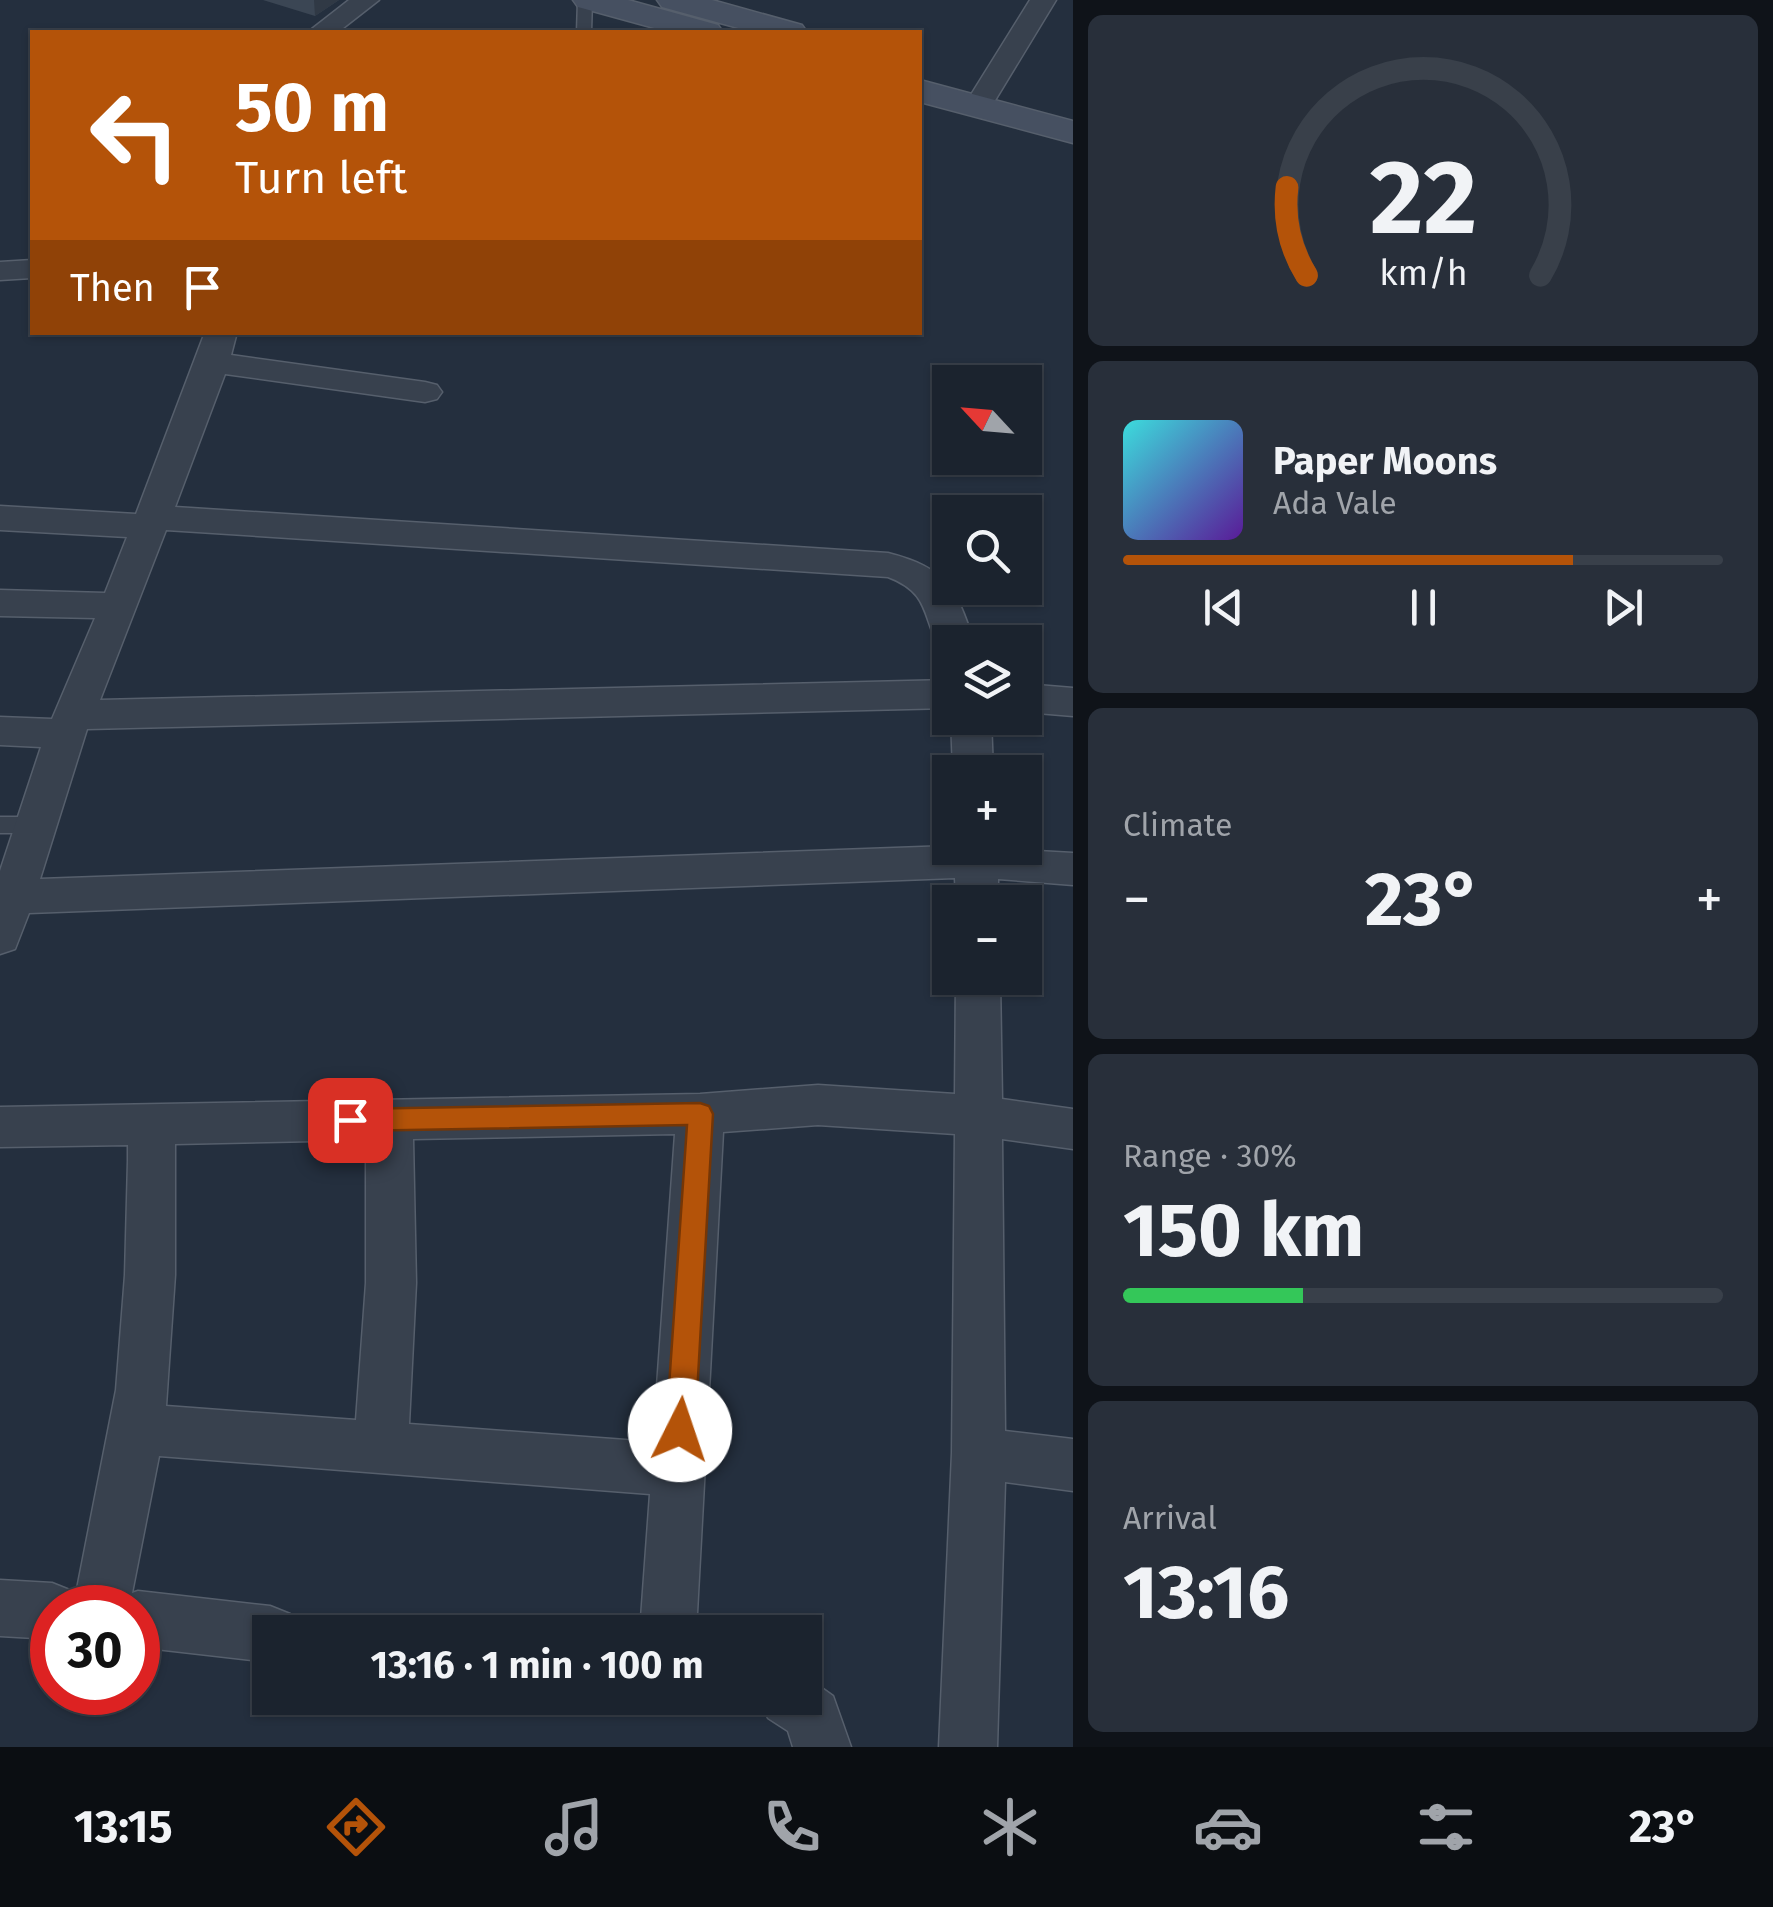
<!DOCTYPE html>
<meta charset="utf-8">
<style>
body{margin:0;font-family:"Fira Sans",sans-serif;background:#282f3a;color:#f1f3f6;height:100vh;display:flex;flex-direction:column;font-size:38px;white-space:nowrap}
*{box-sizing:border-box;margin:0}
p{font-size:32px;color:#a0a4aa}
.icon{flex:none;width:55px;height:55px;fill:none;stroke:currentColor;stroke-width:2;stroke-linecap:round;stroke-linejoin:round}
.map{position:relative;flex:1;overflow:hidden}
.drawer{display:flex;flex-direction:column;gap:15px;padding:15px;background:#0f1319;width:700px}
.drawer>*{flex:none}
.hud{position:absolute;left:30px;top:30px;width:892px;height:305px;border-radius:0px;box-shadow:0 2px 8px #0004,0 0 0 2px #39404a;background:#b45309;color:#fff;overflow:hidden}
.needle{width:65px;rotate:296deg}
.buttons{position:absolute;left:932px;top:365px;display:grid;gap:20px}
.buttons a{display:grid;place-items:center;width:110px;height:110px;border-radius:0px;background:#1b232e;box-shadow:0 2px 8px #0004,0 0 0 2px #39404a;font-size:50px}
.speed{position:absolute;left:30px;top:1585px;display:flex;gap:20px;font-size:50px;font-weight:700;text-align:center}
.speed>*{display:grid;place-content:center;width:130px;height:130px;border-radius:50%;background:#1b232e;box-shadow:0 2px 8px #0004,0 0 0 2px #39404a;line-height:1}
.speed .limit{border:15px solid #d22;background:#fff;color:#111}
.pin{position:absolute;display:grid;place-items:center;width:85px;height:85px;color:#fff;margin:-42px;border-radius:20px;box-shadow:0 5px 15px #0006}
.me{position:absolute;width:110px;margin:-55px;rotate:4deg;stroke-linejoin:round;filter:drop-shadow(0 0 8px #0008)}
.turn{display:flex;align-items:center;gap:35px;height:210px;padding:0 40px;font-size:45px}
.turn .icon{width:130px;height:130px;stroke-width:2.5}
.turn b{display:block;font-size:70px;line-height:85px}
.then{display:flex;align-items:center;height:95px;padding:0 40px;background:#0003;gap:20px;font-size:38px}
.big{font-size:75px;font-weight:700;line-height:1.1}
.drawer .tile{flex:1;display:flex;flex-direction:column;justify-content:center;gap:15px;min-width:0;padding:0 35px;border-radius:15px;background:#282f3a}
.drawer .dial{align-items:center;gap:0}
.dial svg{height:260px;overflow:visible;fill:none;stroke:#39404a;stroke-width:7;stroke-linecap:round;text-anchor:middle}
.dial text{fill:#f1f3f6;stroke:none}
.song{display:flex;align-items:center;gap:30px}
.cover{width:120px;height:120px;border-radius:15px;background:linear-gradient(135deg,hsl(180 70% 55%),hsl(270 70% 35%))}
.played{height:10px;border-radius:5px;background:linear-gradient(90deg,#b45309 75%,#39404a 75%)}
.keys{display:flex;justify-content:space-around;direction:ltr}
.heat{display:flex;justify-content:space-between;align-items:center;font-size:55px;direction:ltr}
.charge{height:15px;border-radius:8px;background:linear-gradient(90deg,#34c759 30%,#39404a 0)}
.trip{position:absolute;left:252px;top:1615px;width:570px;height:100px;border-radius:0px;background:#1b232e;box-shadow:0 2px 8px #0004,0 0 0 2px #39404a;font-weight:700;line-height:100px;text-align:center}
.tab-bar{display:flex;height:160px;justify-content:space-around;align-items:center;background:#0b0e12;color:#a0a4aa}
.tab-bar .icon{width:70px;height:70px}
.tab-bar .on{color:#b45309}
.tab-bar b{font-size:45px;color:#f1f3f6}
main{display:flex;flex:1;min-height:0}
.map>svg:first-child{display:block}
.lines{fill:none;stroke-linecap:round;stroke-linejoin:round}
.lane-casing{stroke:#565f6c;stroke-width:3}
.street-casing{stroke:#565f6c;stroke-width:3}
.secondary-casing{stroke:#565f6c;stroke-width:3}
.lane{fill:#38414e;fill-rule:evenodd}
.street{fill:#38414e;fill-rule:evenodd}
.secondary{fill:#465061;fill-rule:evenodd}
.wall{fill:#3b4654}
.shaded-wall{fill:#303945}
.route{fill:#b45309;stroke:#753606;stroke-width:2.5}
</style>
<main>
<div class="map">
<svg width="1073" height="1747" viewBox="0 0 1073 1747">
<rect width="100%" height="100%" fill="#242f3e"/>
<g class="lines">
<defs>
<path id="lane" d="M578 0H592L591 32H577Z
M0 817H36L47 825 36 833H0Z"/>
<path id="street" d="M349 0H379L338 32H308Z
M1030 0H1056L988 112H968L964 106Z
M32 260V278L0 280V262Z
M205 332H237L231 355 425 382 437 385 442 392 437 399 425 402 225 374 175 507 888 553C946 568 956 587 974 642H950V654L941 651C922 618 931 593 888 577L166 530 100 700 950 680V708L87 729 40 879 950 846 1073 853V885L998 879V902H956L955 878 29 913 15 949 0 954V871L41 747 0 745V717L52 719 95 618 0 616V590L105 593 127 537 0 530V506L136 514Z
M1025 684 1073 688V716L1025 712Z
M951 718H991L993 772H953Z
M956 978H1000L1002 1099 1073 1109V1149L1002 1139 1005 1431 1073 1439V1491L1005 1482 997 1747H939L952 1453 955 1134 818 1125 723 1132 696 1632H640L650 1494 159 1456 132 1593 138 1591 270 1606 290 1614 298 1632H270V1662L138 1647V1608H52V1639L0 1636V1580L52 1583 72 1591 75 1599 116 1390 125 1275 128 1161V1145L0 1147V1107L700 1094 818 1085 955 1094ZM675 1134 653 1442 409 1424 416 1283 413 1139ZM366 1140V1283L356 1420 166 1406 175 1275V1144Z
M805 1676 833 1696 851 1747H793L788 1731 768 1718 759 1698H805Z"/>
<path id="secondary" d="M573 0H628L718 25 723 32H669L578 7Z
M657 0H712L802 25 807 32H753L662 7Z
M920 80 1073 121V143L920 102Z"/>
</defs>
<use href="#lane" class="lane-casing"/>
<use href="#street" class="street-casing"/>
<use href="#secondary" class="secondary-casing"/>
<use href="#lane" class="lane"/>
<use href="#street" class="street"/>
<use href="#secondary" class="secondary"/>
</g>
<path class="wall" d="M263 0H339L315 16Z"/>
<path class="shaded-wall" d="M314 0H339L315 16Z"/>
<path class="route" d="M700 1103 709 1106 713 1114 695 1430 691 1440 680 1444 670 1440 666 1430 687 1125 350 1131 341 1128 337 1120 341 1112 350 1109Z"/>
</svg>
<div class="buttons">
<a><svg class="needle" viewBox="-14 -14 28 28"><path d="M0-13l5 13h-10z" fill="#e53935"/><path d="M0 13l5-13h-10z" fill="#a0a4aa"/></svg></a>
<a><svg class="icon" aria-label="search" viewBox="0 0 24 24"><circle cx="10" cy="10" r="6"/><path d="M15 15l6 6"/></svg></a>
<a><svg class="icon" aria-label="layers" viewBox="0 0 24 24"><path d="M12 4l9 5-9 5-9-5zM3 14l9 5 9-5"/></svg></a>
<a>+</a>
<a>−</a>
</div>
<div class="speed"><div class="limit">30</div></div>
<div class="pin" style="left:350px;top:1120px;background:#d93025"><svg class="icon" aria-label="arrive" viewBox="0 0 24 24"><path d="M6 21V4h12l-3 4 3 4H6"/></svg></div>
<svg class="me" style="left:680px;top:1430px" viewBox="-20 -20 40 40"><circle r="19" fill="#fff"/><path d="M0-13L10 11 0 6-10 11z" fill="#b45309"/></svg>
<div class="trip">13:16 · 1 min · 100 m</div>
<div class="hud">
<div class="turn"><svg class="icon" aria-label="left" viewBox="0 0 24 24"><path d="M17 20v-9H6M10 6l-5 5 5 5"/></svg><div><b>50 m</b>Turn left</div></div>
<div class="then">Then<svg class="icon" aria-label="arrive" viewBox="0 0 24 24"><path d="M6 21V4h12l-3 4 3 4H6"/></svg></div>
</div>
</div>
<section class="drawer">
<div class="tile dial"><svg viewBox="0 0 100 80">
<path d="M14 69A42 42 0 1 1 86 69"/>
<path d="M14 69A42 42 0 0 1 8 42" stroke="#b45309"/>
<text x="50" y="56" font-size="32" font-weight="700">22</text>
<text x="50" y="72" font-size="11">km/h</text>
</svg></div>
<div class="tile">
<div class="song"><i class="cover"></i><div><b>Paper Moons</b><p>Ada Vale</p></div></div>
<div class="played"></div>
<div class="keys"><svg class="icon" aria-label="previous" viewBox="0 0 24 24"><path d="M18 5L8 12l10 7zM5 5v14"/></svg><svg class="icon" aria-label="pause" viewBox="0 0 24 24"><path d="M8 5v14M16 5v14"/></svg><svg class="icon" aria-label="next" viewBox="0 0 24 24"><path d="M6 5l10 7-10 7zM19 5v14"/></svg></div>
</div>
<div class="tile"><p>Climate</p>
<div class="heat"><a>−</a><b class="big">23°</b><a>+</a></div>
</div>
<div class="tile"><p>Range · 30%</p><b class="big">150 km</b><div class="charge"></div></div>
<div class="tile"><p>Arrival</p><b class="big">13:16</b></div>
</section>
</main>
<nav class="tab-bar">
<b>13:15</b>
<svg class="icon on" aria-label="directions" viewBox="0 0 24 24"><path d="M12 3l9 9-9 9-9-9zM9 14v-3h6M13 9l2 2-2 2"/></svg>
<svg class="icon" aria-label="music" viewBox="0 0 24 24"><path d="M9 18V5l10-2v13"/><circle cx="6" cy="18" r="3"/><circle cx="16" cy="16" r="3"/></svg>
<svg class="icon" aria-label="phone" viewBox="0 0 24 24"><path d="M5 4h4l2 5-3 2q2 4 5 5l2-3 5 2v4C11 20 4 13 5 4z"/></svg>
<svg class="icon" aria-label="climate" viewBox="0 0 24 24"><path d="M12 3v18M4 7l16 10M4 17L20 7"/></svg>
<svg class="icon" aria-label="car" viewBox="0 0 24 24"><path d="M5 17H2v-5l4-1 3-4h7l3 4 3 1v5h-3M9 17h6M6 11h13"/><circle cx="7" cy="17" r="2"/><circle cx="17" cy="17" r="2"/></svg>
<svg class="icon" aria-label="filters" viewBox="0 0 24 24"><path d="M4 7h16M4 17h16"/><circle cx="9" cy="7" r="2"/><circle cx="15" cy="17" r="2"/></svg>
<b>23°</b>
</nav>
